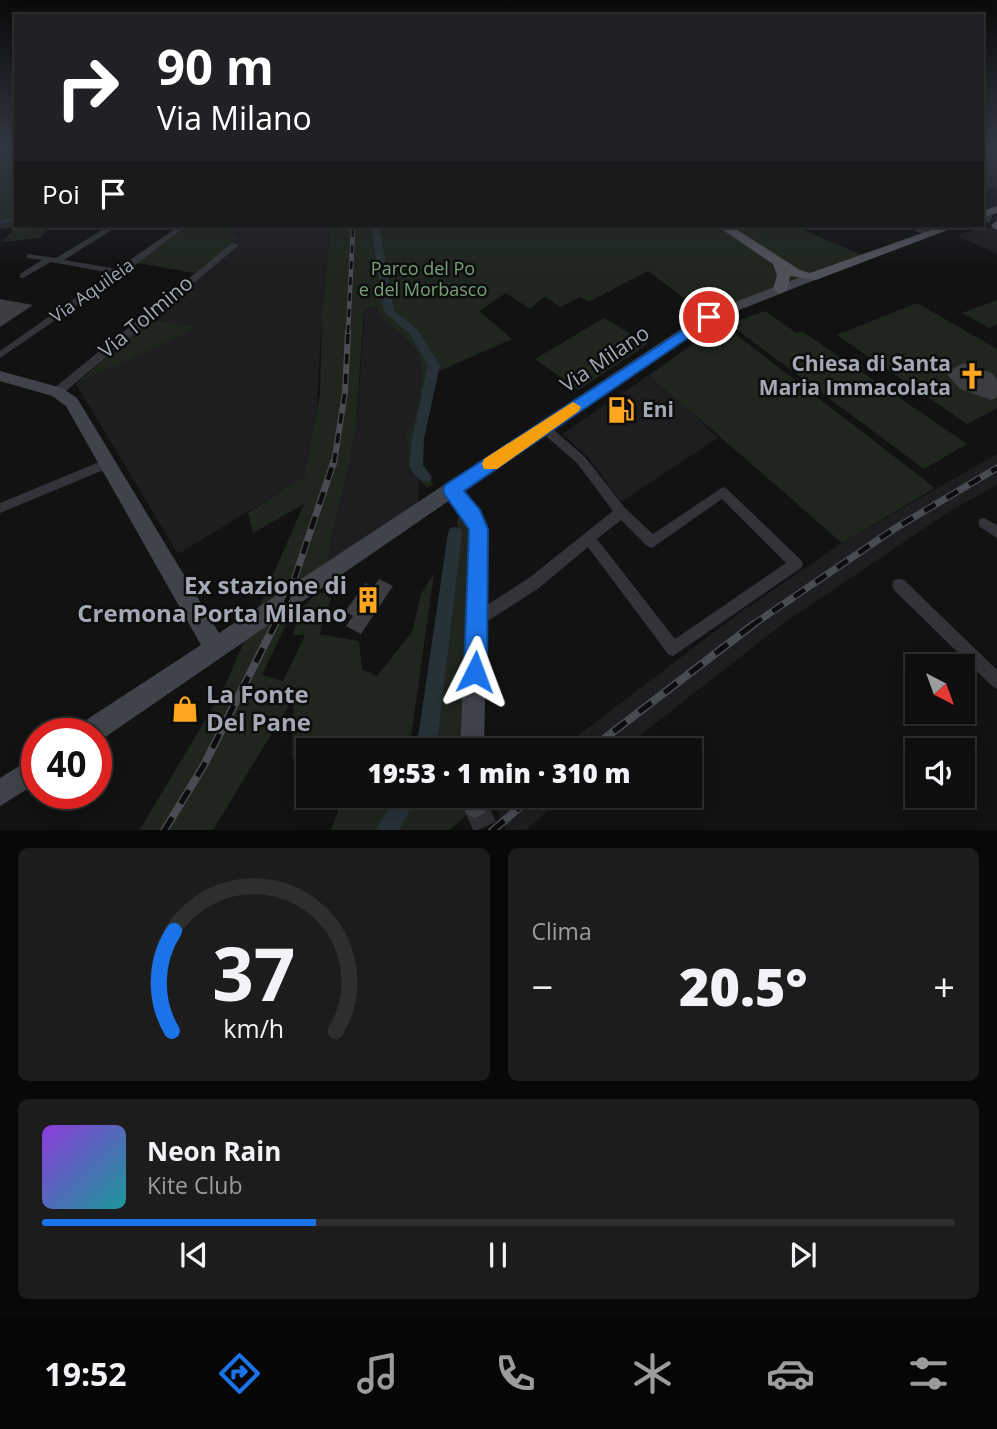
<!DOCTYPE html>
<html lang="it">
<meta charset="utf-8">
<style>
body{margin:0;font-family:"Open Sans",sans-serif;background:#1c1c1c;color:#f1f3f6;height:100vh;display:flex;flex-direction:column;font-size:26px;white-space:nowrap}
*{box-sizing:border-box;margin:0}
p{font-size:23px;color:#9b9c9e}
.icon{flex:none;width:38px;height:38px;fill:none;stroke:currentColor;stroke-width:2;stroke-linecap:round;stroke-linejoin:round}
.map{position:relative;height:830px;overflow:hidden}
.panel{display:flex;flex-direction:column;gap:18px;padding:18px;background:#080808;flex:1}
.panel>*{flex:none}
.hud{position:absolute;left:14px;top:14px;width:970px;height:214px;border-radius:0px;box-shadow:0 4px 18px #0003,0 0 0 2px #2e2e2e;background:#202124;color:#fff;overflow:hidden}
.needle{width:46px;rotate:139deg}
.fabs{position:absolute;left:905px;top:654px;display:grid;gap:14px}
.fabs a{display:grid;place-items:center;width:70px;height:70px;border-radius:0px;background:#0e0e0e;box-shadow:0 4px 18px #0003,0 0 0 2px #2e2e2e;font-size:35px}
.speed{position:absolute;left:21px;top:718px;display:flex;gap:14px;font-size:35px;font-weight:700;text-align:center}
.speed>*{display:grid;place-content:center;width:91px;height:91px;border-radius:50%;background:#0e0e0e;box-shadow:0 4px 18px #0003,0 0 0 2px #2e2e2e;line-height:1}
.speed .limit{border:10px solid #d22;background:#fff;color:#111}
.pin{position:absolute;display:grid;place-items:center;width:60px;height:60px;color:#fff;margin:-30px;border:4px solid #fff;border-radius:50%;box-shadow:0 2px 7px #0007}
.me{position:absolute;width:77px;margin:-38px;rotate:3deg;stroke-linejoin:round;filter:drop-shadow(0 0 5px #0008)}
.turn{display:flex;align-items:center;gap:24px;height:147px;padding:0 28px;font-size:32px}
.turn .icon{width:91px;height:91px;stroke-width:2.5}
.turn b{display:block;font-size:49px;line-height:60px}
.then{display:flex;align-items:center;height:66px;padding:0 28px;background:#0003;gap:14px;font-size:26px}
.big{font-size:52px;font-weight:800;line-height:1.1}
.panel .card{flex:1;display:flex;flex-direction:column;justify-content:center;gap:10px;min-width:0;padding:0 24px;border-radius:10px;background:#1c1c1c}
.panel .dial{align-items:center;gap:0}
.dial svg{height:182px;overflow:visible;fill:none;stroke:#2e2e2e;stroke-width:7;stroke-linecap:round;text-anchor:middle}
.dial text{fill:#f1f3f6;stroke:none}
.song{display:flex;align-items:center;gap:21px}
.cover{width:84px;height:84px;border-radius:10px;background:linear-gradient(135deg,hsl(270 70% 55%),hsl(180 70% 35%))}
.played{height:7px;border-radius:4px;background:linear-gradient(90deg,#1a73e8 30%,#2e2e2e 30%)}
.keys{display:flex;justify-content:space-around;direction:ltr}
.heat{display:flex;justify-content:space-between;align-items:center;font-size:38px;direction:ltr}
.panel .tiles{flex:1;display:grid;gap:18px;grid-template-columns:1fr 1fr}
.card:last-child{grid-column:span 2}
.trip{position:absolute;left:296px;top:738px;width:406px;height:70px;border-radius:0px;background:#0e0e0e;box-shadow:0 4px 18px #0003,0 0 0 2px #2e2e2e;font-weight:800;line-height:70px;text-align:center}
.dock{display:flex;height:112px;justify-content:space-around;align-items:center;background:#060606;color:#9b9c9e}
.dock .icon{width:49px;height:49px}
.dock .selected{color:#1a73e8}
.dock b{font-size:32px;color:#f1f3f6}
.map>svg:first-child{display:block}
.built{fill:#1e1e20}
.green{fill:#1e261e}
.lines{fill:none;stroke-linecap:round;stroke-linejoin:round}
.canal{fill:#273138;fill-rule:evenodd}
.building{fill:#3c3d41}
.secondary-tunnel{stroke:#2f3033;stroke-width:24;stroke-dasharray:24 12;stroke-linecap:butt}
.primary-tunnel{stroke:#2f3033;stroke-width:10;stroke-dasharray:10 5;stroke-linecap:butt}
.street{fill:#323439;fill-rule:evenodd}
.secondary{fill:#404349;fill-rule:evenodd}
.primary{fill:#4e5158;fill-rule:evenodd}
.rail-far4-casing{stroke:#494c52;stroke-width:3.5}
.rail-far3-casing{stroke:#494c52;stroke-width:4.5}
.rail-far2-casing{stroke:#494c52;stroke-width:6}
.rail-far1-casing{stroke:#494c52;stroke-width:7}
.rail-casing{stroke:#494c52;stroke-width:8}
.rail-far4{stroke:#0d0d0e;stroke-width:2;stroke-dasharray:6;stroke-linecap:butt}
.rail-far3{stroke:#0d0d0e;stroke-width:2.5;stroke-dasharray:8;stroke-linecap:butt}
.rail-far2{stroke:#0d0d0e;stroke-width:3.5;stroke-dasharray:10;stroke-linecap:butt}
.rail-far1{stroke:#0d0d0e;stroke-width:4.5;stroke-dasharray:13;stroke-linecap:butt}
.rail{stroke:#0d0d0e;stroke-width:5;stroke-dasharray:16;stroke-linecap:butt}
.route{fill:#1a73e8;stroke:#114b97;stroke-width:2}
.slow{fill:#f59e0b}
.labels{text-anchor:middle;stroke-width:5;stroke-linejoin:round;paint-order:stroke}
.far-park-label{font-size:18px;fill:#77a278;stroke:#0d0d0e}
.far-street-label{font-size:18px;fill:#a2a9b5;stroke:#0d0d0e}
.street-label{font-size:21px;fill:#a2a9b5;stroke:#0d0d0e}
.poi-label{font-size:21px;font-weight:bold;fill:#a2a9b5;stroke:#0d0d0e;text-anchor:end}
.near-poi-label{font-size:24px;font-weight:bold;fill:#a2a9b5;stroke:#0d0d0e;text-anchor:end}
</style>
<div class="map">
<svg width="997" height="831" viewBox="0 0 997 831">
<rect width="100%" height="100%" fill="#121213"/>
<path class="built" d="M982 149H997V189L982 183Z
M226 226H331L322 312 316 423 305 477 178 554 76 384 197 327 149 319 194 273 238 240Z
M984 226 997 231V254L957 236Z
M364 263 430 361 424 397 417 517 317 583 356 430 364 326Z
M649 375 671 391 718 438 621 502 588 457 562 434Z
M997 454V485L950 511 784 623 620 751H557L742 611 842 543Z
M500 796H564L526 830 507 831 492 802Z"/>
<path class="green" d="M0 149H16V226H51L40 238 1 242 18 227 0 229Z
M188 226H226L238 240 194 273 137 263Z
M331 226H794L867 257 709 317 648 271 589 302 580 297 561 307 544 297 530 309 506 293 479 311 512 339 439 371 433 381 418 464 434 484 427 488 411 471 406 431 411 430C418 412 428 367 416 350 405 332 383 328 377 306L364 308 356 430 323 576 292 612 262 675 283 681 305 635H293L300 610 317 593H325L331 599 319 634 359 641 362 669 377 676 412 632 421 594 434 573 409 751H308V770L292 758 294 697 213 830 139 831 223 690 304 504 253 533 248 513 305 476 320 394 322 312Z
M997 300V324L989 328 962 313Z
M917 303 997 349V408L967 424 837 335Z
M765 311 797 333 802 331 967 444 924 469 729 324Z
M604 318 648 344 578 390 535 359Z
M149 319 199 327 76 384Z
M722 324 751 346 935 488 842 543 649 375Z
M464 510 474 531 461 751H434L459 543 457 520Z
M344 796H398L376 830H331Z
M418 796H463L466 816 449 830 396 831Z"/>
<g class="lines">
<path class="canal" d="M16 217V221L0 224V220Z
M371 226H379L394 311 417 329 440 365 424 439 423 465 432 477 430 481C420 484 414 474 409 466L412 439 428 365 409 333 384 312Z
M455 527 460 528 462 533 436 751H416L448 533 450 528Z
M396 796H418L398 831H375Z"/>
</g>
<path class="building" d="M0 299 33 305 0 327Z
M963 363 992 373 997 379V397L992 400 960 389 946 373Z
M379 579 393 586 361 634 346 626 353 616 345 612 365 583 374 587Z"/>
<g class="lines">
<path class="secondary-tunnel" d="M475 805 487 831"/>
<path class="primary-tunnel" d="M982 215 997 221"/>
<path class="street" d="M109 226H118L64 260 117 269 179 226H187L123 274 0 358V351L111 273 51 262 23 278H20V274L42 260 27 258V254L56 258Z
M907 226H916L933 234 926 236Z
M232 243 239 245 61 395H53L52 392 53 389Z
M544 424 548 425 585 457 625 508 653 534 723 487 727 489 801 560 803 564 801 568 673 656 668 654 588 547 539 588 483 624 478 626 473 624 471 619 473 614 529 578 613 511 577 463 540 431 539 428 540 425ZM722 499 786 563 675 639 597 539 621 520 647 546 652 548Z
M109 458 113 460 115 463 113 466 0 513V503Z
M984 518 997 525V538L980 527 978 523 980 519Z
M899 579 904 580 997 670V689L992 686 894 590 892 585 894 580Z"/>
<path class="secondary" d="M811 273 815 274V280L714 320 464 491 480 509 488 529 484 751H460L470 529 466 520 450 500 98 742 96 733H77L80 724 201 645 66 406 52 396 0 381V371L62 388 77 398 219 633 704 314Z
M37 755V783L0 806V778Z
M461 796H487L488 805 484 814 475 818 466 814Z"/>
<path class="primary" d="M997 206V213L982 218V211Z
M997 221V230L993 228 991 225Z
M717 226H731L800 270 810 273 942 226H958L816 280 790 276 787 290 780 294 773 290 777 275 773 264Z"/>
<defs>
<path id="rail-far4" d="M353 231V226"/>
<path id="rail-far3" d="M348 333 353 229"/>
<path id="rail-far2" d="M334 463 345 392 348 332"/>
<path id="rail-far1" d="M274 626 288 598 334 461
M751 626 894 529 997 468"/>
<path id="rail" d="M588 751 754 624
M164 831 204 765 275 624
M492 831 533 796"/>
</defs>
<use href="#rail-far4" class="rail-far4-casing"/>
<use href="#rail-far3" class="rail-far3-casing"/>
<use href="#rail-far2" class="rail-far2-casing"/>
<use href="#rail-far1" class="rail-far1-casing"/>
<use href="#rail" class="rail-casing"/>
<use href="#rail-far4" class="rail-far4"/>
<use href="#rail-far3" class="rail-far3"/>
<use href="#rail-far2" class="rail-far2"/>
<use href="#rail-far1" class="rail-far1"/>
<use href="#rail" class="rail"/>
</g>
<linearGradient id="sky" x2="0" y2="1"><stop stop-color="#0a0a0a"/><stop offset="0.56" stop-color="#333944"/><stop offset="1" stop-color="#333944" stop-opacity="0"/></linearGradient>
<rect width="997" height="265" fill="url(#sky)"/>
<path class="route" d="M709 313 716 317 714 320 464 491 480 510 488 529 487 672 483 680 475 683 467 680 464 672 469 529 445 495 443 490 445 485Z"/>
<path class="slow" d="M573 402 581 407 579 411 497 469H484L482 464 484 459Z"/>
<defs>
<symbol id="church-bare" viewBox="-9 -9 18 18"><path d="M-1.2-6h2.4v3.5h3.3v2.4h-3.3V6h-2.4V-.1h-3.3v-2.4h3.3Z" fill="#fea61f" stroke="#0d0d0e" stroke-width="2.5" paint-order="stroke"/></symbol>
<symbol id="fuel-bare" viewBox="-9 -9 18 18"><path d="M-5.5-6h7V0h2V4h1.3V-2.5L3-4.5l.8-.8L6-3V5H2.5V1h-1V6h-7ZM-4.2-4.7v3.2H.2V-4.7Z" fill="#fea61f" stroke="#0d0d0e" stroke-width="2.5" paint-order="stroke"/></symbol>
<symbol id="building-bare" viewBox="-9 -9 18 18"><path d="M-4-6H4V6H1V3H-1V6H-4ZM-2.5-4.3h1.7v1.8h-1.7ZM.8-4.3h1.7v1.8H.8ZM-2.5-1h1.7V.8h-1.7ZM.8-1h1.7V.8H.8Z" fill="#fea61f" stroke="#0d0d0e" stroke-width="2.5" paint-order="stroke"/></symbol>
<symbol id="shop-bare" viewBox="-9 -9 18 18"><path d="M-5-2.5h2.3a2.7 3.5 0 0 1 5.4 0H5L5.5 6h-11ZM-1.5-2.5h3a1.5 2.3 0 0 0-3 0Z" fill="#fea61f" stroke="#0d0d0e" stroke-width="2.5" paint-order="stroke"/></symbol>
</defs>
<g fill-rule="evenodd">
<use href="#church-bare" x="953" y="357" width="38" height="38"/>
<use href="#fuel-bare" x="602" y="391" width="38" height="38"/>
<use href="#building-bare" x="349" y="581" width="38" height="38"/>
<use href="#shop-bare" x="166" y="690" width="38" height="38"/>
</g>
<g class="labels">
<g class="far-park-label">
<text x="423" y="275">Parco del Po<tspan x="423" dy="21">e del Morbasco</tspan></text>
</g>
<g class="far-street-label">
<text transform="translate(92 291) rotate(-35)" y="6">Via Aquileia</text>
</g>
<g class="street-label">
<text transform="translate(146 317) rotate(-40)" y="7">Via Tolmino</text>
<text transform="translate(605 359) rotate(-34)" y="7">Via Milano</text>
</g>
<g class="poi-label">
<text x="951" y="371">Chiesa di Santa<tspan x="951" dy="24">Maria Immacolata</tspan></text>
<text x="642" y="417" text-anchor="start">Eni</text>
</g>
<g class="near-poi-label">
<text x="347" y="594">Ex stazione di<tspan x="347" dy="28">Cremona Porta Milano</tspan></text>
<text x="206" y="703" text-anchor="start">La Fonte<tspan x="206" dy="28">Del Pane</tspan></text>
</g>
</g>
</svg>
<div class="fabs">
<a><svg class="needle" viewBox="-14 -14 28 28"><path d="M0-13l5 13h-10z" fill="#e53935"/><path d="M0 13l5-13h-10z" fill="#9b9c9e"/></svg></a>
<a><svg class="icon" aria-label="sound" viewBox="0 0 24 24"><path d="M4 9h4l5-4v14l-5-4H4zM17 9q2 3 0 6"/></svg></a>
</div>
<div class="speed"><div class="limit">40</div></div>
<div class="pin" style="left:709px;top:317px;background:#d93025"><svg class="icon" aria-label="arrive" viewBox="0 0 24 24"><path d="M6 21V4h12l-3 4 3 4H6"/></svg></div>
<svg class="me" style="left:475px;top:672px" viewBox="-20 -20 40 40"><path d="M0-17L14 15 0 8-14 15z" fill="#1a73e8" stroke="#fff" stroke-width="4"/></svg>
<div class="trip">19:53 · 1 min · 310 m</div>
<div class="hud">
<div class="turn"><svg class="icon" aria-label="right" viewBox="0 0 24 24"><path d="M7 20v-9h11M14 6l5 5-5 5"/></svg><div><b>90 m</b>Via Milano</div></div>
<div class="then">Poi<svg class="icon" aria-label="arrive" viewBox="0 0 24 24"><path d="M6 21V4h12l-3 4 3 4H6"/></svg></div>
</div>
</div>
<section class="panel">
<div class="tiles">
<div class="card dial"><svg viewBox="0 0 100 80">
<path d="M14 69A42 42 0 1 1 86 69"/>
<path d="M14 69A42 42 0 0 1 15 25" stroke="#1a73e8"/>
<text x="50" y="56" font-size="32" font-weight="700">37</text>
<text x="50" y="72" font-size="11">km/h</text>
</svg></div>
<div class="card"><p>Clima</p>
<div class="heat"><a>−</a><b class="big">20.5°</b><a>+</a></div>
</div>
<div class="card">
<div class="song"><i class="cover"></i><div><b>Neon Rain</b><p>Kite Club</p></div></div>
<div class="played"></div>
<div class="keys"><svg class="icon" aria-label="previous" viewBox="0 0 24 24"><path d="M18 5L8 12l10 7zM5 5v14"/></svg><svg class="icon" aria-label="pause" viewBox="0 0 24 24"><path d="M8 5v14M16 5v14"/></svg><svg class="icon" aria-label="next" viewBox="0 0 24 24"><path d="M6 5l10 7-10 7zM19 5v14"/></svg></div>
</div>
</div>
</section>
<nav class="dock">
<b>19:52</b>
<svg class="icon selected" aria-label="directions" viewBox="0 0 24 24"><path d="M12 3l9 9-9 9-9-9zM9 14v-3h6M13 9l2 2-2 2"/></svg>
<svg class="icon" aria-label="music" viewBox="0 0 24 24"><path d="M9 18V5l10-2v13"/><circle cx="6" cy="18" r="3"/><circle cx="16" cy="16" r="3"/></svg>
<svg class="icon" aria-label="phone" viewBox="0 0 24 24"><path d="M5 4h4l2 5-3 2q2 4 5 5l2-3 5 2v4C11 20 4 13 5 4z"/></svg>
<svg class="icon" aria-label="climate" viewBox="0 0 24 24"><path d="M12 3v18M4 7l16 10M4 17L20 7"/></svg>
<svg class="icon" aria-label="car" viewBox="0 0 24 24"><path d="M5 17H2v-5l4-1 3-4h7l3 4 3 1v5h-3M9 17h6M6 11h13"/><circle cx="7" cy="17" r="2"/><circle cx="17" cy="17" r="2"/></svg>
<svg class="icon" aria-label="filters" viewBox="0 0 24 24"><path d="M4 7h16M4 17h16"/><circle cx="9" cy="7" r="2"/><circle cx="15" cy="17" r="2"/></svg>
</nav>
